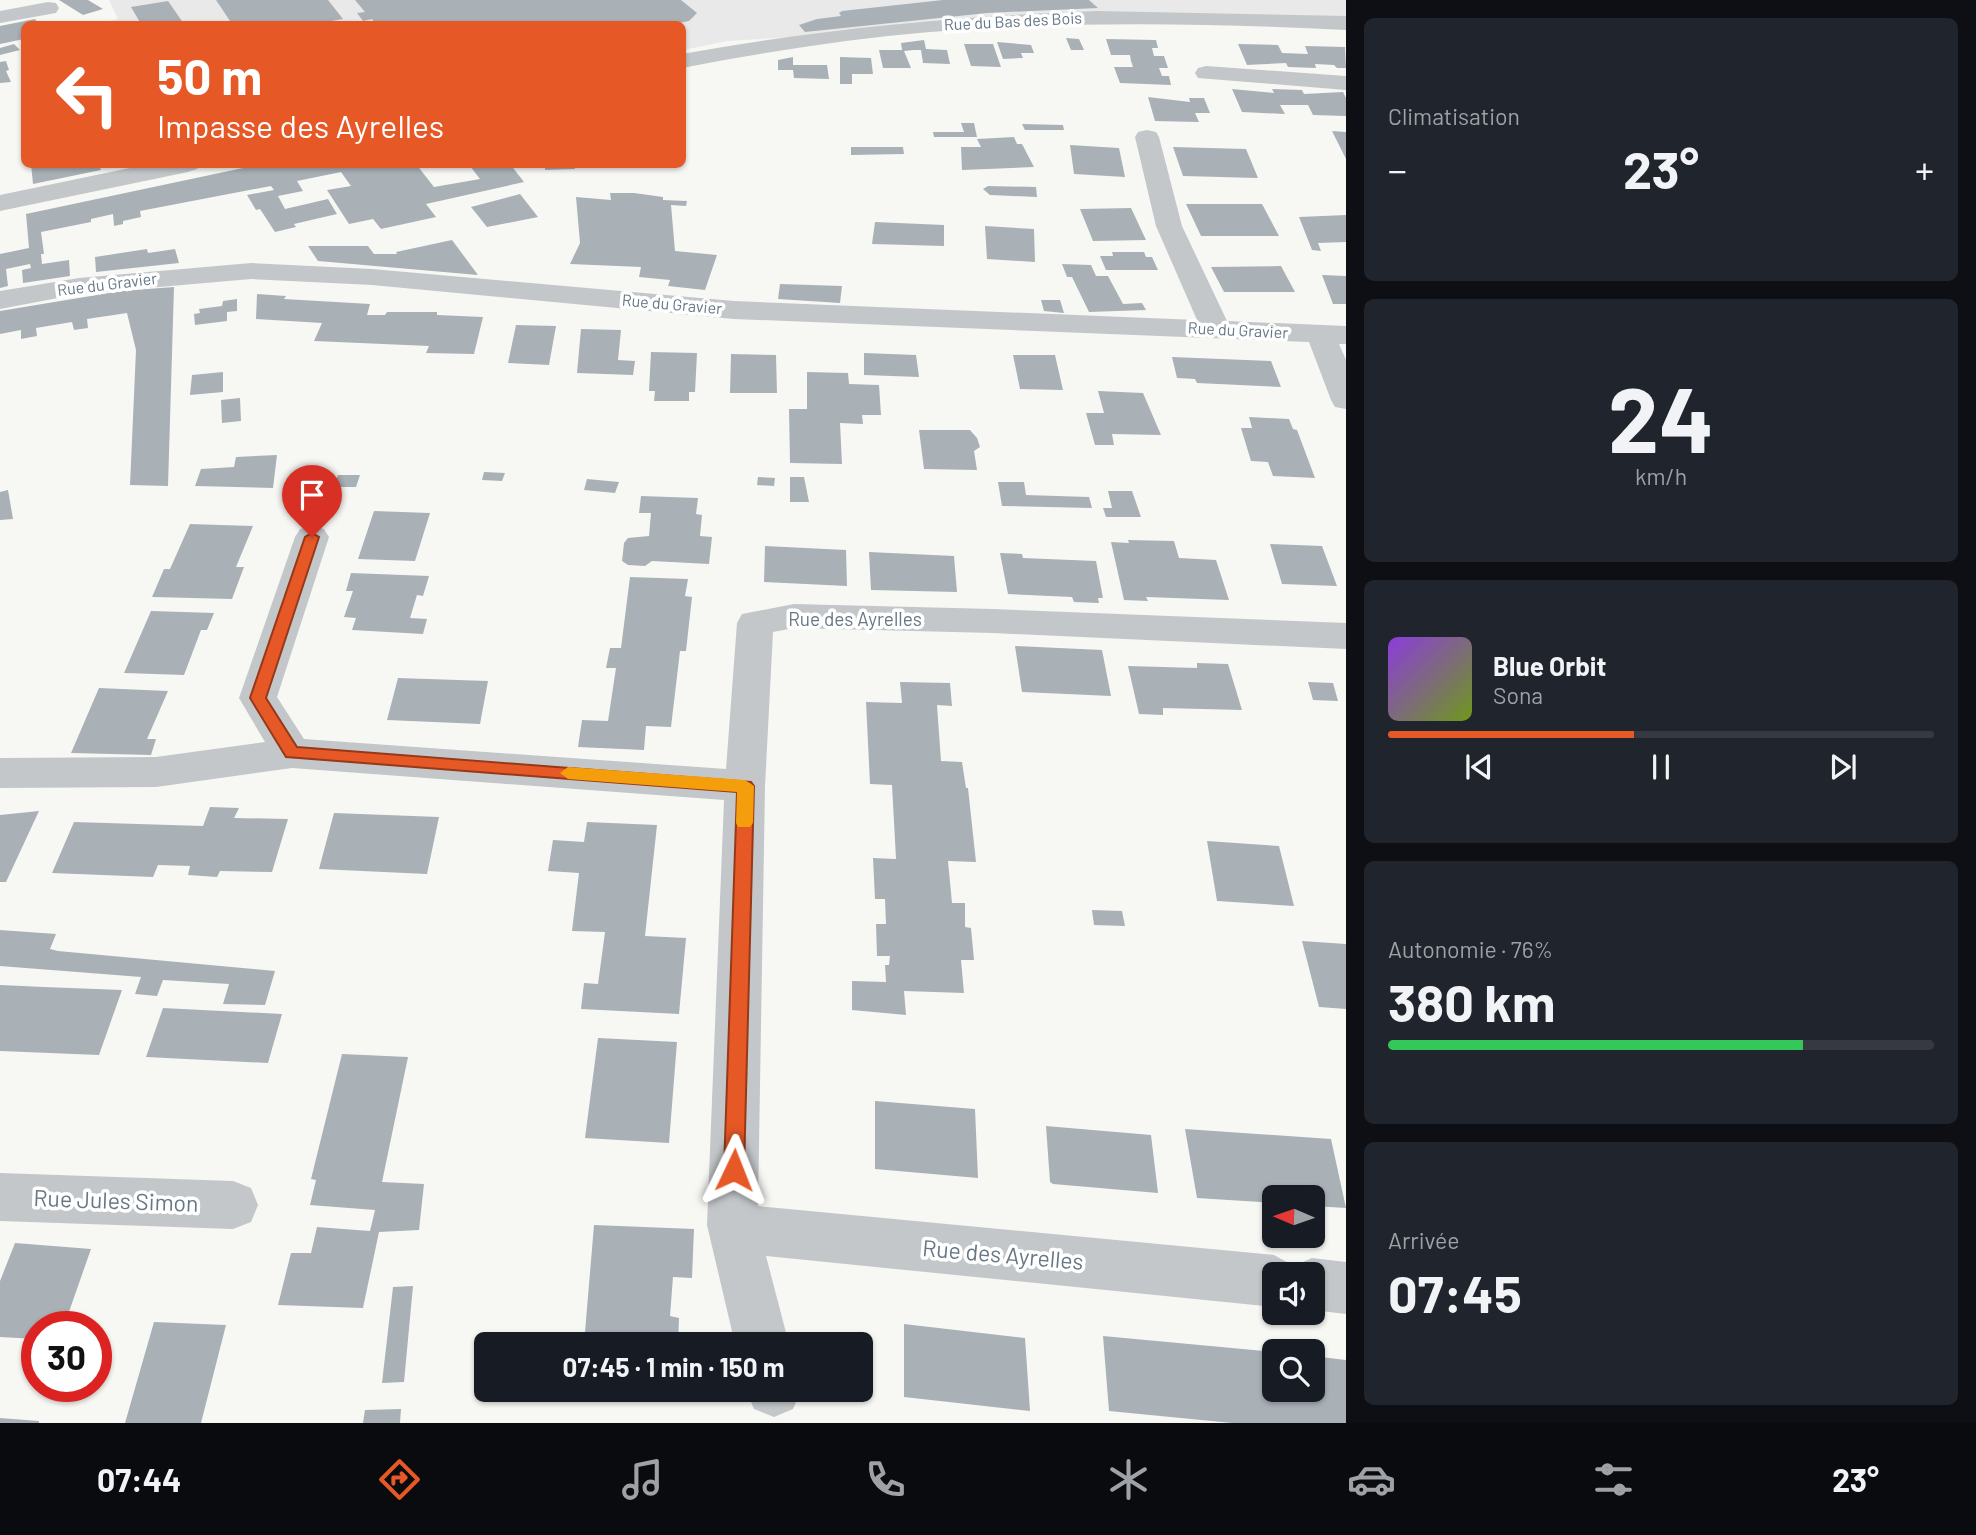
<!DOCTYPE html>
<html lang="fr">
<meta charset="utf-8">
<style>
body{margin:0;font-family:Barlow,sans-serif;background:#20242c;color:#f1f3f6;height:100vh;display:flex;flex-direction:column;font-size:26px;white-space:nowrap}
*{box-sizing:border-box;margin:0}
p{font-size:23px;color:#9ea1a6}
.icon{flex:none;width:38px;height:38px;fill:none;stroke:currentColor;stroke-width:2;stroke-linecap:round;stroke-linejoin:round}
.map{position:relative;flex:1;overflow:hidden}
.details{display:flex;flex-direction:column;gap:18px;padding:18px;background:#0d0f14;width:630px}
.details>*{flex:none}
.banner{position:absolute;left:21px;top:21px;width:665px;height:147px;border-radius:10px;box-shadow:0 2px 5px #0004;background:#e65826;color:#fff;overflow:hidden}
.needle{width:46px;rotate:272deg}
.buttons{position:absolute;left:1262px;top:1185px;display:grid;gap:14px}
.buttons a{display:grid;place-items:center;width:63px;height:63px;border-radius:10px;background:#171b24;box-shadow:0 2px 5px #0004;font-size:35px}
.speed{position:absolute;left:21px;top:1311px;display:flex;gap:14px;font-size:35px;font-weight:700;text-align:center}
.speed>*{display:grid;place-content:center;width:91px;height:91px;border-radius:50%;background:#171b24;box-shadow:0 2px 5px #0004;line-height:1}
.speed .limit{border:10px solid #d22;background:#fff;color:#111}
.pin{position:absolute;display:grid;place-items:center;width:60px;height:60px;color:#fff;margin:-72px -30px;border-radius:50% 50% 50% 0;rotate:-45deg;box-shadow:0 0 7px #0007}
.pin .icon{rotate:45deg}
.me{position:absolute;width:77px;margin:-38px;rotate:2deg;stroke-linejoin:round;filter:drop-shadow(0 0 5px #0008)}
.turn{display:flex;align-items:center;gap:24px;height:147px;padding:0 21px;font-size:32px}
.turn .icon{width:91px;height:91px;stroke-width:2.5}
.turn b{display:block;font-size:49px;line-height:60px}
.big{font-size:52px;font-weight:700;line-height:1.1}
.details .widget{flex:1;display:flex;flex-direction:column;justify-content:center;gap:10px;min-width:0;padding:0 24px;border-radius:10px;background:#20242c}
.details .dial{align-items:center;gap:0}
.dial b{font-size:91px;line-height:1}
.song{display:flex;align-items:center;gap:21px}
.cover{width:84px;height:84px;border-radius:10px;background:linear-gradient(135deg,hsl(270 70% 55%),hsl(80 70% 35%))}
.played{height:7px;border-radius:4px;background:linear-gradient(90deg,#e65826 45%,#363941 45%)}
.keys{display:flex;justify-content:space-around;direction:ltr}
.heat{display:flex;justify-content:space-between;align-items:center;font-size:38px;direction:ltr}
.charge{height:10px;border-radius:5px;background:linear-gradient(90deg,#34c759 76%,#363941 0)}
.trip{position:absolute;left:474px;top:1332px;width:399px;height:70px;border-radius:10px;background:#171b24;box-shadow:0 2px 5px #0004;font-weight:700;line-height:70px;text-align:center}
.tab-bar{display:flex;height:112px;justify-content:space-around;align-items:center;background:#090b0e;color:#9ea1a6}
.tab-bar .icon{width:49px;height:49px}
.tab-bar .active{color:#e65826}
.tab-bar b{font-size:32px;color:#f1f3f6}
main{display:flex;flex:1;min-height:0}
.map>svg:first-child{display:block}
.built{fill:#e8e9e8}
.building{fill:#a9b1b7}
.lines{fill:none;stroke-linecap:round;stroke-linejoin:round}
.minor{fill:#c3c7ca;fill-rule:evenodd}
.tertiary{fill:#c3c7ca;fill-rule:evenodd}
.route{fill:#e65826;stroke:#963919;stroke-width:2}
.slow{fill:#f59e0b}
.labels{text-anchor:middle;stroke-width:7;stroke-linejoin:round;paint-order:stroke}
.far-street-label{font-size:16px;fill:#667786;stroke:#fff}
.street-label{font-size:19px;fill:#667786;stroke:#fff}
.near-street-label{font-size:23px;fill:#667786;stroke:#fff}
</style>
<main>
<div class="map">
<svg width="1346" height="1423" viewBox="0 0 1346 1423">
<rect width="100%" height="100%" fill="#f7f8f4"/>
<path class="built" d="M109 0H1346V17L1134 16 727 41 683 50 682 24H96L118 19Z"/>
<path class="building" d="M59 0H88L103 9 83 15Z
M216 0H328L343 19 314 24H232Z
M355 0H681L697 13 689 21 679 23 681 24H376L372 19 363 21 357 13 365 12Z
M943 0H1089L1098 8 987 13 805 32 799 25 817 19 841 16 839 13 842 11Z
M168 1 184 24H141L131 7Z
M35 19 39 24H24V39L0 44V26Z
M1066 38 1079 39 1084 50H1071Z
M1106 39 1156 40 1158 48H1152L1154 56H1164L1168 68H1159L1162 76H1169L1171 85 1120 83 1114 67H1133L1131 61 1130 55H1111Z
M924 40 926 49 947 50 950 64 923 63 921 50H914L904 51 911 68H883L879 50H902L901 43Z
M997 42 1031 45 1034 53H1021L1023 58 1003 59Z
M14 44 20 50 0 55V48Z
M964 44H993L1001 67 971 66Z
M1238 44 1278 45 1282 53 1308 54 1305 46 1345 47 1346 68H1337L1334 65 1315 64 1316 68 1288 67 1286 63 1247 65Z
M793 57V65H827L829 79 794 78 793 70H778V60Z
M840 57 871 58 873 74H852V84H840Z
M6 61 9 70 6 71 11 82 0 83V62Z
M1232 89 1274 93 1272 89 1302 90 1304 94 1343 92 1346 98V116L1313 115 1308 105H1280L1285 114 1242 112Z
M1148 97 1190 102 1189 98H1204L1210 113H1195L1199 122 1155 121Z
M961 123H974L977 137H934L933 132H964Z
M1022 124 1063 125 1064 130H1025Z
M1332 131 1346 132V159Z
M1014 137 1017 144H1022L1034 167 962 170 961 147H981L977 139Z
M1070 145 1119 148 1125 177 1074 174Z
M851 147H903L904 154 851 155Z
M1173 147 1246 149 1258 178 1183 176Z
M31 164H99L101 170 33 184Z
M262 164H416L434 187 480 179 470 166 472 164H510L524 182 426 204 436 217 381 229 373 219 349 224 327 190 351 186 341 172 297 181 303 191 278 196 285 209 328 199 337 214 294 224 296 227 275 232 260 209 256 210 247 195 274 190 271 186 140 211 141 217 123 221V224L114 226 113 214 91 219V222L41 232 44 254H41L42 264 69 260 70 276 23 283 22 270 31 268 30 264 6 269 8 286 0 288V254L29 248 26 214Z
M545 164H575V169L545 170Z
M988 186 1036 187 1037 197 990 195 983 189Z
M610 193H634L663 197V200L687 201 686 206 671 205 675 251 717 255 705 290 668 286 670 280 639 277 641 267 570 264 580 243 576 197 611 200Z
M520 194 538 217 487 227 471 207Z
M1186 204H1262L1279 236H1201Z
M1131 208 1146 240 1093 241 1080 209Z
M1346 215V242L1318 243 1321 251 1312 250 1299 217Z
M875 222 944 225V246L872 244Z
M985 226 1034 229 1035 262 987 259Z
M452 240 478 275 318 261 308 246H368L374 254H397L396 252Z
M147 249 148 253 175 249 179 263 96 272 95 257Z
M1112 252H1144L1146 257H1152L1158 270H1106L1100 256H1113Z
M1062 264 1091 265 1096 276H1108L1123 304 1142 303 1146 310 1089 312 1072 277H1067Z
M1281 266 1295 292H1224L1211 267Z
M1322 275 1346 276V304H1333Z
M780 284 842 286 840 303 778 299Z
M174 287 168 486 130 485 136 350 127 313 87 319 88 328 74 330 72 322 36 328 37 336 21 339V330L0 334V311L121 291Z
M257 294 286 296 284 299 370 304 367 315H385L387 312H437V315L483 317 474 354 426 353 429 346 314 341 322 323 256 319Z
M237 299V311L227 312V321L195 325 194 314 200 313 199 309 222 306 223 301Z
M1041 300H1060L1064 313 1044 311Z
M516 325 556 326 549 365 508 363Z
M581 329 621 330 618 360 635 361 633 375 577 373Z
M651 352 697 353 695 392H689V401H654L655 391H649Z
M864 353 916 355 919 377 864 375Z
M731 354 776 355 777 393H730Z
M1013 355H1055L1063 390 1020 389Z
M1172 357 1271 361 1281 387 1197 383 1195 379 1177 378Z
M223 372V392L190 395 192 375Z
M807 372 848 373 849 384 879 385 881 415H862L863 424 840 423 842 464 790 463 789 409H807Z
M1098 391 1143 393 1161 435 1112 434 1114 445H1095L1086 413H1104Z
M240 398 241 421 222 423 221 400Z
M1249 417 1289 419 1293 429 1297 430 1315 478 1273 476 1268 462 1251 461 1241 428H1252Z
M919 430H970L977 438 980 447 974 451 977 470 924 469Z
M277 455 273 488 195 486 201 469 234 467 236 457Z
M484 472 505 473 502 481 482 480Z
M338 475H360L356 487H333Z
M758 477 775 478 774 486 757 485Z
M790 477H804L809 502H790Z
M587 479 619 482 615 493 584 490Z
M998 482H1024L1026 495 1089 497 1092 508 1002 506Z
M8 490 13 519 0 520V492Z
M1108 491H1132L1141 517H1106L1103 508H1112Z
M641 496 698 498 696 514 702 515 700 536 712 537 709 564 652 561 645 566 628 565 622 561 624 543 628 538 649 536 651 513H639Z
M374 511 430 513 415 561 358 559Z
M190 524 253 526 236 567H244L232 599 152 597 164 569H170Z
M1128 540 1174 541 1179 558 1216 560 1229 600 1146 597 1148 601 1124 600 1111 542 1129 543Z
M1270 544 1322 546 1337 586 1282 584Z
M765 546 846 550 847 586 764 582Z
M869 552 954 556 957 592 871 590Z
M1000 553 1022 554 1023 558 1096 561 1103 598H1098L1099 603 1074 602 1072 597 1008 594Z
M351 573 429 576 423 596 417 595 410 618 427 619 423 634 352 630 356 618 344 617 353 591H346Z
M630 577 688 579 685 596 692 597 686 651H680L671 727 646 726 644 750 578 747 582 720 608 721 616 668H606L610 648H621Z
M151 611 214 613 207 630H201L184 675 124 673Z
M1015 646 1102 650 1111 696 1022 692Z
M1197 663 1228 664 1242 710 1163 708V715L1139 714 1128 666 1197 668Z
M398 678 488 681 480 724 387 720Z
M900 682 950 683 952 706 937 705 941 761 962 762 966 788H968L976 862 948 861 952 903H965V927L971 928 974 960H961L964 993 904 991 906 1015 852 1010V981L886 982 885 965H889L890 956H877L876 924H886L885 899H875L873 858 896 859 892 785 870 784 866 702 902 703Z
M1308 682 1333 683 1338 701 1313 700Z
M99 688 168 691 147 739H156L151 755 71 753Z
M210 807 239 808 234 818 288 819 272 872 220 871 217 877 188 875 190 866 158 865 153 877 52 873 74 822 203 826Z
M39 811 6 882H0V815Z
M334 813 439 817 427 874 319 869Z
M587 822 657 825 645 936 686 938 679 1014 581 1009 584 983 598 984 605 932 572 931 579 873 548 871 553 840 584 842Z
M1207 841 1279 846 1294 906 1217 901Z
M1092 910 1122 911 1125 926 1094 925Z
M0 930 56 934 50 949 58 951 275 971 265 1005 223 1004 229 984 163 980 157 996 135 994 141 977 0 966Z
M1302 941 1346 944V1009L1319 1007Z
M0 985 44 987 122 990 99 1055 0 1051Z
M163 1008 282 1014 268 1063 146 1057Z
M598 1038 677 1042 669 1143 585 1138Z
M342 1054 408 1057 382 1182 424 1184 419 1230 379 1232 363 1308 278 1305 291 1253H311L317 1227 370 1231 375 1210 310 1205 316 1180 311 1179Z
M875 1101 975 1109 978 1178 875 1169Z
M1046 1126 1151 1135 1158 1193 1053 1184 1050 1182Z
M1185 1129 1331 1139 1346 1208 1312 1206V1197H1274V1203L1197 1198Z
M594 1225 694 1229 692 1278 673 1277 670 1316 679 1318 678 1344H584Z
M15 1243 91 1249 64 1326H37V1339L0 1337V1281Z
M413 1286 404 1382 382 1383 393 1287Z
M154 1322 226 1325 201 1423H125Z
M904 1324 1025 1338 1030 1411 904 1397Z
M1103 1336 1274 1352V1390H1312V1356L1346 1360V1423H1232L1109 1411Z
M401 1409 400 1423H363L365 1410Z
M0 1418 39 1421V1423H0Z"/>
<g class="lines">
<path class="minor" d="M48 2 56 3 59 8 56 13 0 23V11Z
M1206 66 1346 76V90L1198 78 1195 73 1198 68Z
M1147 130 1156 132 1159 137 1182 226 1227 321 1346 326V344H1339L1346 360V409L1335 407 1331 400 1309 342 734 319 372 285 251 279 79 294 0 309V291L79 278 251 263 372 269 734 301 1197 320 1156 226 1135 137 1138 132Z
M312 526 324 529 329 537 277 697 304 739 726 769 737 623 742 614 794 604 993 609 1346 623V649L993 633 794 628 773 632 765 786 758 1206 1274 1255 1294 1266 1312 1258 1346 1262V1314L1312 1310V1274H1274V1307L766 1256 789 1344H735L707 1225 724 800 292 768 156 787 0 788V758L156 757 265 742 239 698 295 537 300 529Z
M0 1173 233 1181 251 1188 258 1205 251 1222 233 1229 0 1221Z
M746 1390H801L793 1409 774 1417 754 1409Z"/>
<path class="tertiary" d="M1096 11 1346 16V30C1207 23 1069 21 930 32 847 39 765 52 682 68V54C820 29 956 16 1096 11Z
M149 164H200L197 169 188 172 0 211V195Z"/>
</g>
<path class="route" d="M312 533 319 537 266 698 297 747 751 782 754 786 744 1170 741 1177 734 1180 727 1177 724 1170 737 792 286 757 250 698 305 537Z"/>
<path class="slow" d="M568 767 745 780 754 786 753 823 750 827H738L736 823 737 792 568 779 560 773Z"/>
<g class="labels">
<g class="far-street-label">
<text transform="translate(1013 21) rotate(-3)" y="6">Rue du Bas des Bois</text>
<text transform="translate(107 284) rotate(-7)" y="6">Rue du Gravier</text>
<text transform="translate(672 304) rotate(5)" y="6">Rue du Gravier</text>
<text transform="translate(1238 330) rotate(3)" y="6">Rue du Gravier</text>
</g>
<g class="street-label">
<text x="855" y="626">Rue des Ayrelles</text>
</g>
<g class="near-street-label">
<text transform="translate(116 1201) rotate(2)" y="8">Rue Jules Simon</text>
<text transform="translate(1003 1255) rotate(5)" y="8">Rue des Ayrelles</text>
</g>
</g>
</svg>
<div class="buttons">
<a><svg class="needle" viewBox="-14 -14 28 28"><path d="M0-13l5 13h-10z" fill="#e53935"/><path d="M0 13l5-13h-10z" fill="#9ea1a6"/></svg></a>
<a><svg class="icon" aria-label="sound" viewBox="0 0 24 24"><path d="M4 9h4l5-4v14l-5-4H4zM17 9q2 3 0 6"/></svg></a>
<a><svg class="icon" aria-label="search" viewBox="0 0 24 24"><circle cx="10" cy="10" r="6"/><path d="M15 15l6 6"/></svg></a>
</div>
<div class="speed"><div class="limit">30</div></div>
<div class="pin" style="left:312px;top:537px;background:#d93025"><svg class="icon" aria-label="arrive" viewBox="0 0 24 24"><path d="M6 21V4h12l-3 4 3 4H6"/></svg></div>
<svg class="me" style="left:734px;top:1170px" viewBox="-20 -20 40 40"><path d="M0-17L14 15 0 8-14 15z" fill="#e65826" stroke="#fff" stroke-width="4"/></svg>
<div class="trip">07:45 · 1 min · 150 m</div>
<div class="banner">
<div class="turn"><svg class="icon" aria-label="left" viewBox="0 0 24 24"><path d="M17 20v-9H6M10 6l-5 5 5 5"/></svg><div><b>50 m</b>Impasse des Ayrelles</div></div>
</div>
</div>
<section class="details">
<div class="widget"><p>Climatisation</p>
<div class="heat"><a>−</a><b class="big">23°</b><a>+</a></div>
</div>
<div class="widget dial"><b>24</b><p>km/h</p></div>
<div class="widget">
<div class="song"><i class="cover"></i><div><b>Blue Orbit</b><p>Sona</p></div></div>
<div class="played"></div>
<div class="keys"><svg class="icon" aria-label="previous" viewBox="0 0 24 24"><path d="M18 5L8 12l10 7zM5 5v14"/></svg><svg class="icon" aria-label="pause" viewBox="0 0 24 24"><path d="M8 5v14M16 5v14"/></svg><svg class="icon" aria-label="next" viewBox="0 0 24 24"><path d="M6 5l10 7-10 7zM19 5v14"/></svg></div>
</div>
<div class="widget"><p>Autonomie · 76%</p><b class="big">380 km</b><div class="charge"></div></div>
<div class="widget"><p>Arrivée</p><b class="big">07:45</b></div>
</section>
</main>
<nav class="tab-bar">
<b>07:44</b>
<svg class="icon active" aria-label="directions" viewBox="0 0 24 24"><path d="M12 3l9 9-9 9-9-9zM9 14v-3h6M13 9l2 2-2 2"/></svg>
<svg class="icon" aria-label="music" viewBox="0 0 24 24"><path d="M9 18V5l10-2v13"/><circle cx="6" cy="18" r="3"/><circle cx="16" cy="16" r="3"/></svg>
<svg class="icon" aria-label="phone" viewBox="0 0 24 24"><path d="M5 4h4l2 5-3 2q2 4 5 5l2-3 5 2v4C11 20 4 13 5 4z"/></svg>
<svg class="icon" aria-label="climate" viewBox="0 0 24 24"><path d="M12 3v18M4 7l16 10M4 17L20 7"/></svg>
<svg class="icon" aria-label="car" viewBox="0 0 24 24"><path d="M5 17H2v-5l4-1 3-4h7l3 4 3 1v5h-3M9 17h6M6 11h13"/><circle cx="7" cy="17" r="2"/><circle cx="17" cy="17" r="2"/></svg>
<svg class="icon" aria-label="filters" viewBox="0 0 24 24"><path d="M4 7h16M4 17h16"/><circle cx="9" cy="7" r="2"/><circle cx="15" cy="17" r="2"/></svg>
<b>23°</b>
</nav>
